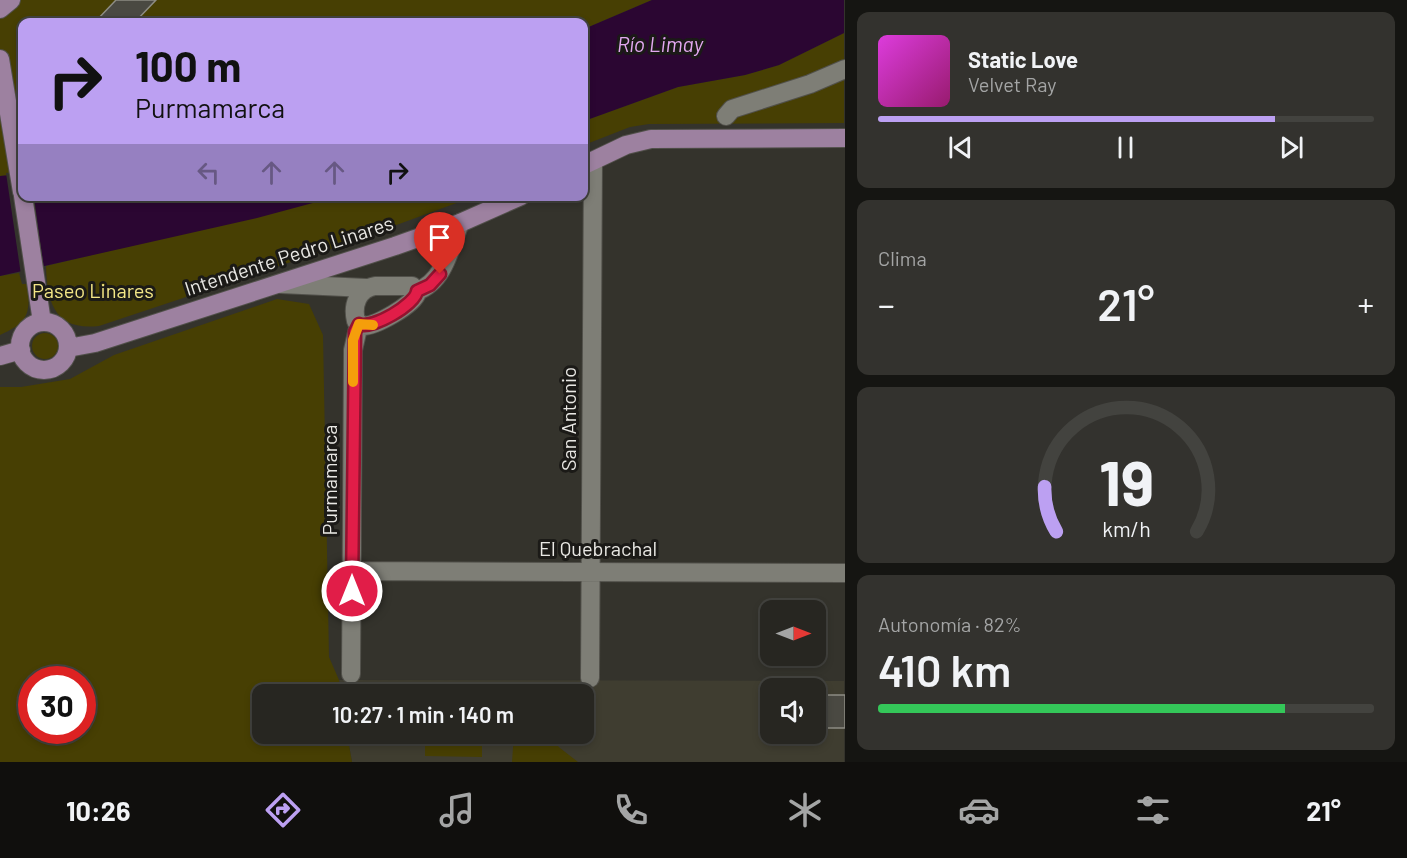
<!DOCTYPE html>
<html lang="es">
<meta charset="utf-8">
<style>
body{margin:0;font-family:Barlow,sans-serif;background:#33322e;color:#f1f3f6;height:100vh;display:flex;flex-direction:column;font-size:22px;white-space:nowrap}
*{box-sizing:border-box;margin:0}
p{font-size:20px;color:#a4a5a5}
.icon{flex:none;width:33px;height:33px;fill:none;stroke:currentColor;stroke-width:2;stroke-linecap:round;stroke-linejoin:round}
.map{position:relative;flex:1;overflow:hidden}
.panel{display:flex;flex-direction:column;gap:12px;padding:12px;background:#151512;width:562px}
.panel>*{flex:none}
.guide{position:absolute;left:18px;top:18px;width:570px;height:183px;border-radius:12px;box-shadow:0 3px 9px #0003,0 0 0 2px #43433f;background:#bca0f2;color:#111;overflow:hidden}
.needle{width:39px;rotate:90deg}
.buttons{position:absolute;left:760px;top:600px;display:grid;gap:12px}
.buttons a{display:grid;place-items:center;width:66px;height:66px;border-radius:12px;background:#272621;box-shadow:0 3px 9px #0003,0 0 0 2px #43433f;font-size:30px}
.speed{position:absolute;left:18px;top:666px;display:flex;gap:12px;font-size:30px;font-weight:700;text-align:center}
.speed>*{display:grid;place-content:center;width:78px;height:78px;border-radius:50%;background:#272621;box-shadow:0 3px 9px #0003,0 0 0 2px #43433f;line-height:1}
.speed .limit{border:9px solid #d22;background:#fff;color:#111}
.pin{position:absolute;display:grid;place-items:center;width:51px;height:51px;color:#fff;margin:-62px -26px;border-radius:50% 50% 50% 0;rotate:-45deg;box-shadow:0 0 6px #0007}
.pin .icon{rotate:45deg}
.me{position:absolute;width:66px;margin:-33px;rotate:0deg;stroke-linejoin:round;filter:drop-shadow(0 0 4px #0008)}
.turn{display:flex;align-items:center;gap:21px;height:126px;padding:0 18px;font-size:27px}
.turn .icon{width:78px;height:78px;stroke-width:2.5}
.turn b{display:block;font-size:42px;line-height:51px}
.lanes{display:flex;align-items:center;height:57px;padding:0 18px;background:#0003;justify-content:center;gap:30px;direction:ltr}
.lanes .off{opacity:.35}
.big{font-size:45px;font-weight:600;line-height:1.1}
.panel .card{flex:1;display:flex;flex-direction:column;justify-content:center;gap:9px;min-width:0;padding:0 21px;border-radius:12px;background:#33322e}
.panel .dial{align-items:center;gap:0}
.dial svg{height:156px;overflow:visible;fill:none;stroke:#43433f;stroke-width:7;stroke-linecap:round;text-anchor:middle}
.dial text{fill:#f1f3f6;stroke:none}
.song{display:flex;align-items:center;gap:18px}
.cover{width:72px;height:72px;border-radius:9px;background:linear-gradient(135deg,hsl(300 70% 55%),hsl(320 70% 35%))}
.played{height:6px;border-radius:3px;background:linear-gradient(90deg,#bca0f2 80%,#43433f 80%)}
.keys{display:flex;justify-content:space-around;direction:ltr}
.heat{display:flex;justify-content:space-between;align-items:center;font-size:33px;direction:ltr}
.charge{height:9px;border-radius:4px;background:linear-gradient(90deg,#34c759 82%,#43433f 0)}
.trip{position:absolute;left:252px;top:684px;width:342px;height:60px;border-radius:12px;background:#272621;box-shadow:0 3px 9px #0003,0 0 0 2px #43433f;font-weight:600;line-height:60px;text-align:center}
.menu{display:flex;height:96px;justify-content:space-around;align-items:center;background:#100f0d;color:#a4a5a5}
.menu .icon{width:42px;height:42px}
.menu .on{color:#bca0f2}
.menu b{font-size:27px;color:#f1f3f6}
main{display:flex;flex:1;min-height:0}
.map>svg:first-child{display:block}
.built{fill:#3f3d30;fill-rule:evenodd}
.green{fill:#473f03;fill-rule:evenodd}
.water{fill:#2b0632}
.pier{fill:#34332c}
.building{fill:#4a4942;stroke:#8d8c84;stroke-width:1.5}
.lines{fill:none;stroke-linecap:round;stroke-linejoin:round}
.minor-casing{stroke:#51504a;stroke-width:20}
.major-casing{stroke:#51504a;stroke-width:20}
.minor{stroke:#7e7e76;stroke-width:18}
.major{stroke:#9d81a0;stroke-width:18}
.route-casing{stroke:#92132f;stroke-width:15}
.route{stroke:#e11d48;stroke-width:10}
.slow{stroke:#f59e0b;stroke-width:10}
.labels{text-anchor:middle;stroke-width:6;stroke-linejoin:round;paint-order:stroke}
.street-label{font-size:20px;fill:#e9e8e4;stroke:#1b1a17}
.park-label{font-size:20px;fill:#f3e686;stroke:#1b1a17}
.water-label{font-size:21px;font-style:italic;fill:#e3a8f1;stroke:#1b1a17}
</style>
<main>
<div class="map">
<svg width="845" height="762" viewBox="0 0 845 762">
<rect width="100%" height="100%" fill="#34332c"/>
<path class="built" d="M339 680 844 681V762H352L347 734H584V694H341ZM771 688H816V734H771Z"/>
<path class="green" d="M0 0H652L584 29V22H22V174L0 176Z
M844 33V123L649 124 630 127 584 145V121L678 87 745 75 779 65Z
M335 197H473L339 246 99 326C55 331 47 303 46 266Z
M19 273 22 284H28C30 314 29 322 0 335V276Z
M277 299 309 304 323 335 329 657 339 680 341 694H262V734H347L352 762H0V387H21L70 379 114 355ZM32 680H82V730H32Z
M32 346a13 13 0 1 1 26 0a13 13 0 1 1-26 0Z
M425 734H482V757L425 756Z
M514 734H546L560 748 578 762H512Z"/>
<path class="water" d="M652 0H844V33L779 65 745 75 678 87 584 121V29Z
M22 174V196L335 197 257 218 0 276V176Z"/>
<path class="pier" d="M22 171V196L34 197 44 269 21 275 6 173Z"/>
<path class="building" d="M116 0H156L135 22H95Z
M825 695H845V728H825Z"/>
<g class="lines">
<defs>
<path id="minor" d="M726 116 732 109 810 84 845 69
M281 284 366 288
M375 286H412L417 293C413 305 376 326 363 326L356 321C352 305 358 289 375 286Z
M417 291C444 282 450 248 460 223
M352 571 845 573
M351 674 353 350 359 324
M590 678 593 161"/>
<path id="major" d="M0 9 11 0
M0 59 22 192
M584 165 626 145 651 139 845 138
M23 196 42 322
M20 346a24 24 0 1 1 48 0a24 24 0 1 1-48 0Z
M68 348 95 343 395 246 460 223 521 196
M0 356 21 350"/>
</defs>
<use href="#minor" class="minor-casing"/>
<use href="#major" class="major-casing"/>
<use href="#minor" class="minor"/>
<use href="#major" class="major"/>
</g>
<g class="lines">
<defs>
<path id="route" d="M352 591 355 332 359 324C372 330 416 304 417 291L430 285 440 274"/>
</defs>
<use href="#route" class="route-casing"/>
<use href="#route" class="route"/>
<path class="slow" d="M353 382V340L359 324 373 325"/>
</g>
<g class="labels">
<g class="street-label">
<text transform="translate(289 256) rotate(-18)" y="7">Intendente Pedro Linares</text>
<text transform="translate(569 419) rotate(-90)" y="7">San Antonio</text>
<text transform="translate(330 480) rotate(-90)" y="7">Purmamarca</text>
<text x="598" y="556">El Quebrachal</text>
</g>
<g class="park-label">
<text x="93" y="298">Paseo Linares</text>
</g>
<g class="water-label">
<text x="660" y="52">Río Limay</text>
</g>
</g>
</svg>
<div class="buttons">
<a><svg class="needle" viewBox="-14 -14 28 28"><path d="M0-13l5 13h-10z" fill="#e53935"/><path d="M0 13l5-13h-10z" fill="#a4a5a5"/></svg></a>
<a><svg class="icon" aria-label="sound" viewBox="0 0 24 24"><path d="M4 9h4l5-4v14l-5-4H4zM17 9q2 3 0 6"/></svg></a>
</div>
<div class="speed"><div class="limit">30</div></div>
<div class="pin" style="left:440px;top:274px;background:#d93025"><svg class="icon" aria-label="arrive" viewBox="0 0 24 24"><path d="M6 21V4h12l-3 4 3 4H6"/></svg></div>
<svg class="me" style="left:352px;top:591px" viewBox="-20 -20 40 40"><circle r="17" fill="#e11d48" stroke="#fff" stroke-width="3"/><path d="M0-11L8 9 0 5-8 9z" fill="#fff"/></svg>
<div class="trip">10:27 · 1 min · 140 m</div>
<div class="guide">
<div class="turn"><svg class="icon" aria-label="right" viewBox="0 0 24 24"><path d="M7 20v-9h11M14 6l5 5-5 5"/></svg><div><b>100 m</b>Purmamarca</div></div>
<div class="lanes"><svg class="icon off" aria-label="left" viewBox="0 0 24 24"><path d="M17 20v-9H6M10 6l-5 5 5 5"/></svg><svg class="icon off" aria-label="ahead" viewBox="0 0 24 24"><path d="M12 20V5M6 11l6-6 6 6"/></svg><svg class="icon off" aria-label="ahead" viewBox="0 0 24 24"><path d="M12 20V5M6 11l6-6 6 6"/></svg><svg class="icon" aria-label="right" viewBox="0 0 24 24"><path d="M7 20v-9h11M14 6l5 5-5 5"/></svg></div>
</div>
</div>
<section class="panel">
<div class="card">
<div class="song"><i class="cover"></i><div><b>Static Love</b><p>Velvet Ray</p></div></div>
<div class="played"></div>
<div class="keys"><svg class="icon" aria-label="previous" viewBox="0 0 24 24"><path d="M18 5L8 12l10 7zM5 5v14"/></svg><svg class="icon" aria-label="pause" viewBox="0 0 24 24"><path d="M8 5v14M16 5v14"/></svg><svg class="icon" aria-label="next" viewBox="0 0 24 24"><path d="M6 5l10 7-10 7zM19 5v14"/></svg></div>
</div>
<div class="card"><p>Clima</p>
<div class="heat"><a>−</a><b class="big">21°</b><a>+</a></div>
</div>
<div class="card dial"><svg viewBox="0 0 100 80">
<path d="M14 69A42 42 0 1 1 86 69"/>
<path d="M14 69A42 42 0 0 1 8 46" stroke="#bca0f2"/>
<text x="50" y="56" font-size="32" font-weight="700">19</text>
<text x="50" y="72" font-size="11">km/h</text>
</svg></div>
<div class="card"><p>Autonomía · 82%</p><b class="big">410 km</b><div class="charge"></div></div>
</section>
</main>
<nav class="menu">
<b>10:26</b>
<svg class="icon on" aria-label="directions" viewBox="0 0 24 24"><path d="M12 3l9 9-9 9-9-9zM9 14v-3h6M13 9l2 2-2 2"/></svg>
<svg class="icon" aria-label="music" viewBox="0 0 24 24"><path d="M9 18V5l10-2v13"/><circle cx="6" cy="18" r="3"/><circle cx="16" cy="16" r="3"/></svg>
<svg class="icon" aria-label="phone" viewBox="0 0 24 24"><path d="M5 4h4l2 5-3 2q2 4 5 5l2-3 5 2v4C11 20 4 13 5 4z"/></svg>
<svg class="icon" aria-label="climate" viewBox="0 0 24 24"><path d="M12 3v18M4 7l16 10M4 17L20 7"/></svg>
<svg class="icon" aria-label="car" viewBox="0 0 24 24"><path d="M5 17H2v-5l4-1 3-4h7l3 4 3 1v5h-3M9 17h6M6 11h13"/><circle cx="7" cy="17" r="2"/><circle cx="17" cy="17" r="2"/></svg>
<svg class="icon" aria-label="filters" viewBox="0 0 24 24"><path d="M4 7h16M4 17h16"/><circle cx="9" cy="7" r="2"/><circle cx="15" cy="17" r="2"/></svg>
<b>21°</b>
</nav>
